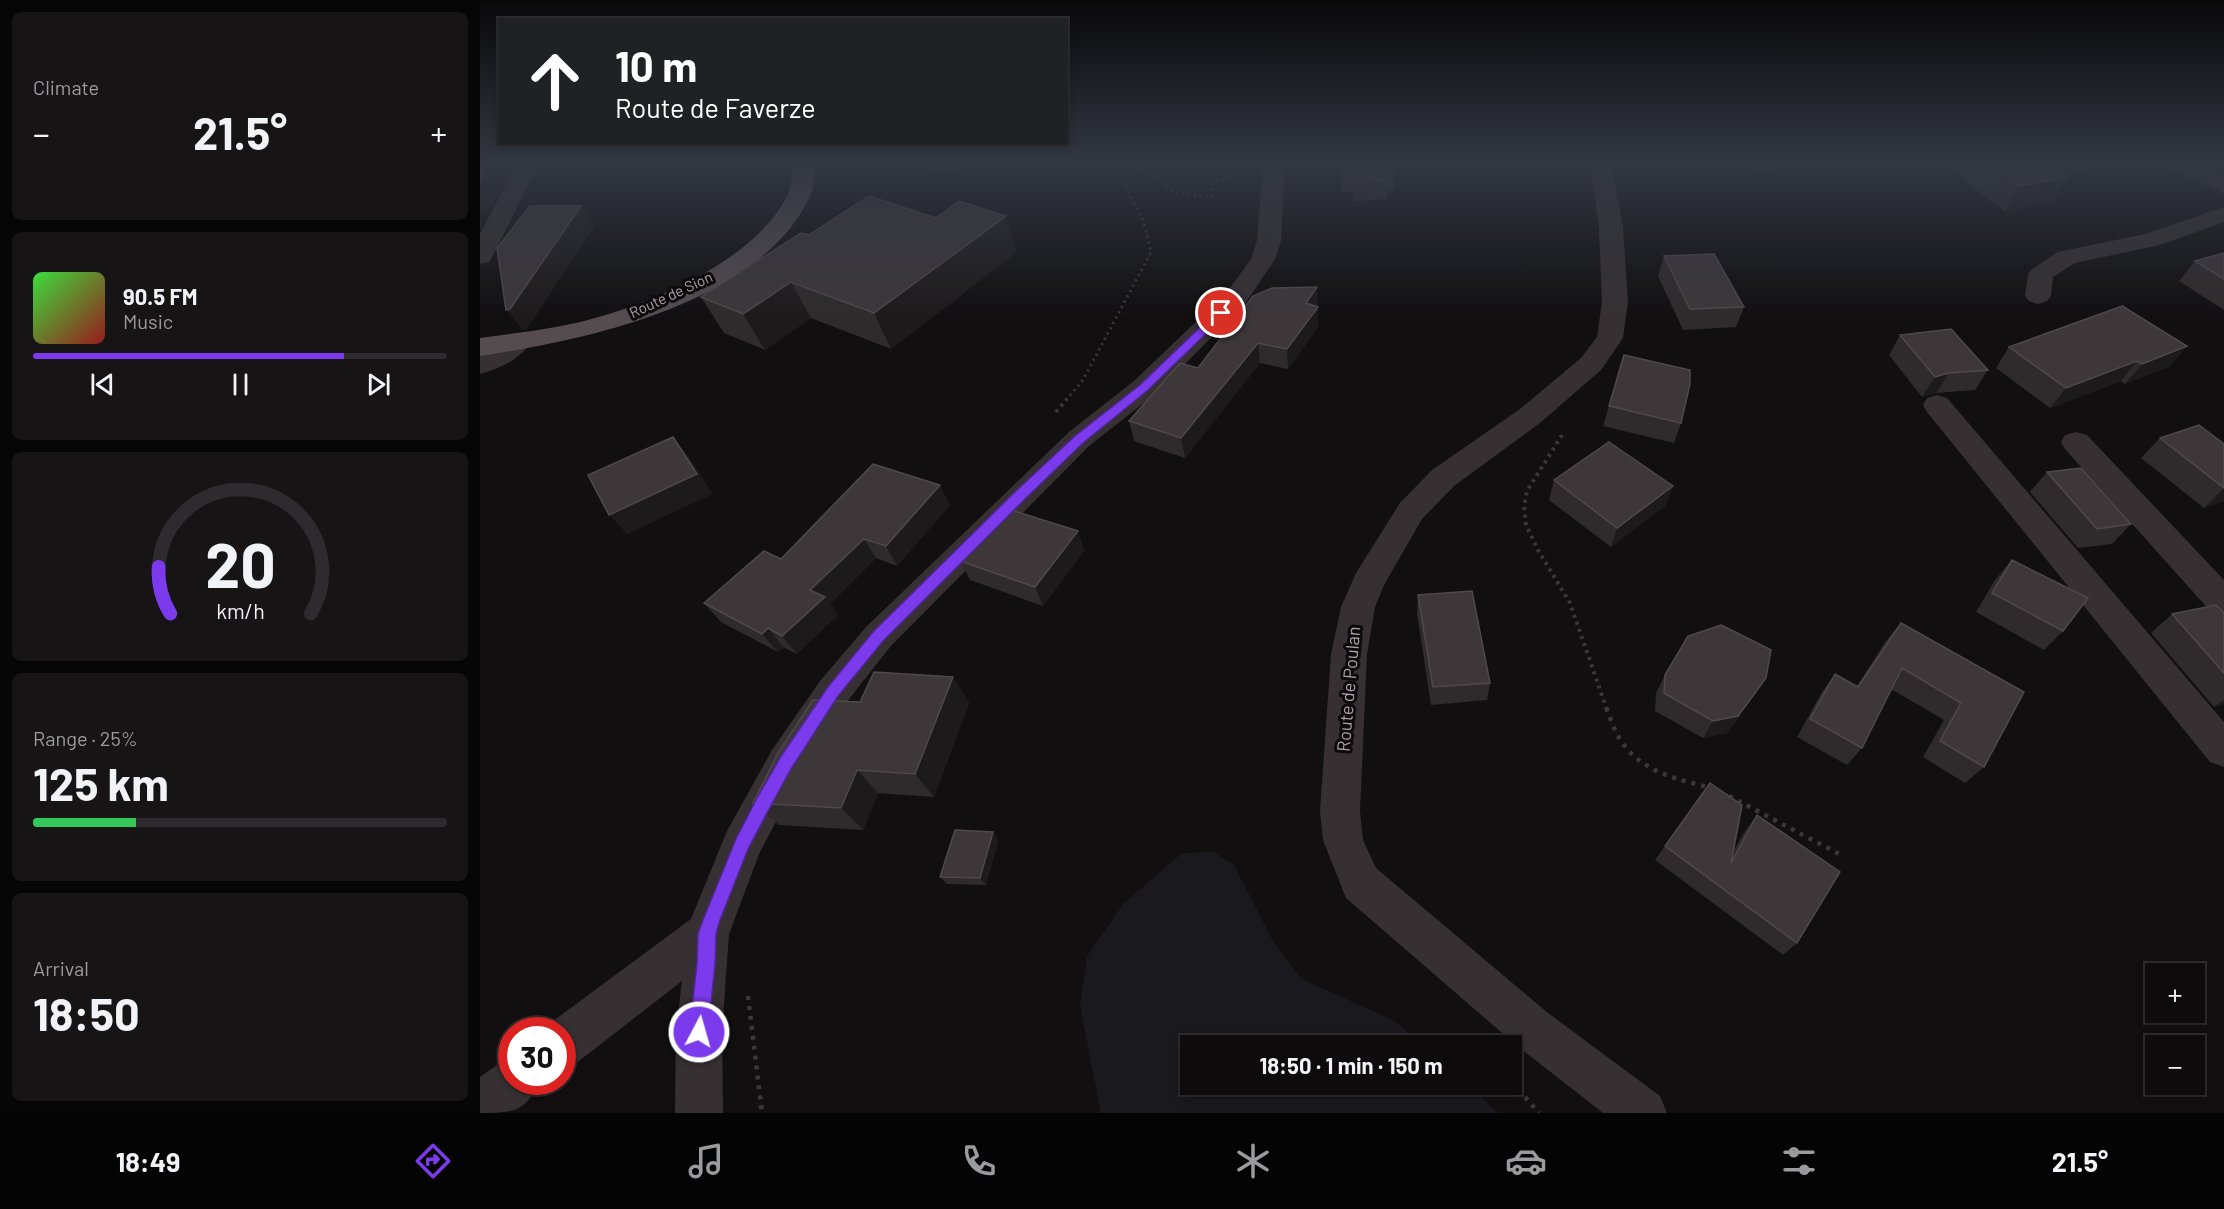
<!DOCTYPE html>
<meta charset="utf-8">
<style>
body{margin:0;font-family:Barlow,sans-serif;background:#161415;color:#f1f3f6;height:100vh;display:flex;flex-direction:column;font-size:22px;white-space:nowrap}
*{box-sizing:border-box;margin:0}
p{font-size:20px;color:#9a9b9d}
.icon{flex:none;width:33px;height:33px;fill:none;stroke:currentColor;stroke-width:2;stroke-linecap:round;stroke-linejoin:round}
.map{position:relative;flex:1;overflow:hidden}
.drawer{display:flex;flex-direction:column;gap:12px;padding:12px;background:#070607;width:480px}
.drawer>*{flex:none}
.guide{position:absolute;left:18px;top:18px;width:570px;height:126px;border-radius:0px;box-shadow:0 3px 9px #0003,0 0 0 2px #2d2b2d;background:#202124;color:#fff;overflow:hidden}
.fabs{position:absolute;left:1665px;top:963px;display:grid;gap:12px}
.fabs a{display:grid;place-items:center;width:60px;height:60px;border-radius:0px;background:#0d0b0c;box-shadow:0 3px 9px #0003,0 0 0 2px #2d2b2d;font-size:30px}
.speed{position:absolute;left:18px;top:1017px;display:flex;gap:12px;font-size:30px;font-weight:700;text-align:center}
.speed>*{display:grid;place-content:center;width:78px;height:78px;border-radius:50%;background:#0d0b0c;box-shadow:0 3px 9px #0003,0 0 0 2px #2d2b2d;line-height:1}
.speed .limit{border:9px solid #d22;background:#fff;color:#111}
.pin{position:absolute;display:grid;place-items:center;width:51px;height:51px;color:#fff;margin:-26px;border:3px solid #fff;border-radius:50%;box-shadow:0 2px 6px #0007}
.me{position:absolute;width:66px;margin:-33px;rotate:6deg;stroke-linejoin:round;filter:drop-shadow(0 0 4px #0008)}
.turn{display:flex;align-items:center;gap:21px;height:126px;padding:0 18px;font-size:27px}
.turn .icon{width:78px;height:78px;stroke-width:2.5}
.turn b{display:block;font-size:42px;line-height:51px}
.big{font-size:45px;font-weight:700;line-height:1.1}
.drawer .card{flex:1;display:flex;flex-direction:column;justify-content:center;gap:9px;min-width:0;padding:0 21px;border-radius:9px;background:#161415}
.drawer .dial{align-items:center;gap:0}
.dial svg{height:156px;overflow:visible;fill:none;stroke:#2d2b2d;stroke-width:7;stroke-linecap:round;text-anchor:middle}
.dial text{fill:#f1f3f6;stroke:none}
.song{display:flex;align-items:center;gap:18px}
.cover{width:72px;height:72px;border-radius:9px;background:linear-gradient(135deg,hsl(120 70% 55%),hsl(0 70% 35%))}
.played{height:6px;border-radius:3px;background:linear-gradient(90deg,#7c3aed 75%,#2d2b2d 75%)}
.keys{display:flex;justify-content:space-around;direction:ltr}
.heat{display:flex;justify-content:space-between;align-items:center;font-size:33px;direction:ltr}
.charge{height:9px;border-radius:4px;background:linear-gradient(90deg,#34c759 25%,#2d2b2d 0)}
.trip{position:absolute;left:700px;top:1035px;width:342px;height:60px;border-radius:0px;background:#0d0b0c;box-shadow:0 3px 9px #0003,0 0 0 2px #2d2b2d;font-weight:700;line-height:60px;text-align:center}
.tabs{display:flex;height:96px;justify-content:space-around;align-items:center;background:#050405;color:#9a9b9d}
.tabs .icon{width:42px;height:42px}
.tabs .current{color:#7c3aed}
.tabs b{font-size:27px;color:#f1f3f6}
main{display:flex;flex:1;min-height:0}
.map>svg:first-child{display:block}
.green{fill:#19191e}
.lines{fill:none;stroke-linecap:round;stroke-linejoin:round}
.path-far2{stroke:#3d363a;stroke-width:3;stroke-dasharray:2 4;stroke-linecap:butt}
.path-far1{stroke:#3d363a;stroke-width:4;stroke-dasharray:3 4.5;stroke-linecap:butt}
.path{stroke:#3d363a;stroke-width:4.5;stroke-dasharray:4 6;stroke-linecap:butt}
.minor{fill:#363032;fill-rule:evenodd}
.major{fill:#554c50;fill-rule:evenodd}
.wall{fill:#2f2b2c}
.shaded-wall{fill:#1d1a1b}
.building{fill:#3d373a;stroke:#4f484c;stroke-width:1.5}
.route{fill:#7c3aed;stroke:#51269a;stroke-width:1.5}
.labels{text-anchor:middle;stroke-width:6;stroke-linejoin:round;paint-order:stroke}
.far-street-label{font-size:15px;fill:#b2a0aa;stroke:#0c0a0b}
.street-label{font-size:18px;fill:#b2a0aa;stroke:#0c0a0b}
</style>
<main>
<section class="drawer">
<div class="card"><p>Climate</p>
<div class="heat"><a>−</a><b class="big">21.5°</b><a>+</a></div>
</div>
<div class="card">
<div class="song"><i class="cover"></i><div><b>90.5 FM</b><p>Music</p></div></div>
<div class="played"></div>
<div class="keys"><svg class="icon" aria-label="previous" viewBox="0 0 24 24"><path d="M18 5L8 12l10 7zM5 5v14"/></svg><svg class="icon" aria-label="pause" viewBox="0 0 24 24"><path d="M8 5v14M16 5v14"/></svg><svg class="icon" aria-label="next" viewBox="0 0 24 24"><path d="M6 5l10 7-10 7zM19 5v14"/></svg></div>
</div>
<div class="card dial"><svg viewBox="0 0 100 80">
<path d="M14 69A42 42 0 1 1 86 69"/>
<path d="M14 69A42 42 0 0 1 8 45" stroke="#7c3aed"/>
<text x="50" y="56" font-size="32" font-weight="700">20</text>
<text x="50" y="72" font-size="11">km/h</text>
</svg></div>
<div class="card"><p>Range · 25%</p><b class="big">125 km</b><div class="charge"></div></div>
<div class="card"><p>Arrival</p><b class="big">18:50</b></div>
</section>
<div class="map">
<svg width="1744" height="1113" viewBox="0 0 1744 1113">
<rect width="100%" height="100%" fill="#110f10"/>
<path class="green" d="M734 852 754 865 794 943 822 979 913 1020 943 1045 711 1046V1084L989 1085 1018 1113H621L600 1006 607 956 644 903 702 853Z"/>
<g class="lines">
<path class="path-far2" d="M645 162 674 177 698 194 732 197V185L736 181 754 177
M586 400 603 380 671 252 663 219 633 162"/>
<path class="path-far1" d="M576 412 587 399
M1082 435 1047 491 1044 506 1046 525 1058 550 1090 603 1127 710"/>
<path class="path" d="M1126 708C1131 719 1135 733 1142 742 1163 773 1198 779 1231 788
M1249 796 1363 856
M268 996 282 1113
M1032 1082 1059 1113"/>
<path class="minor" d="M38 162H60L12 257 9 262 0 264V234Z
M445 162H472L476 168 473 173C462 175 452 172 445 162Z
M783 162H805L801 241 795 259 765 304 674 395 609 446 410 647 366 703 320 776 279 854 249 934 242 1032 243 1113H195L196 1032 202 981 99 1061 82 1067V1030H64L65 1027 211 919 247 831 292 750 340 681 386 627 589 432 654 381 747 292 771 259 777 241Z
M1110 162H1132L1143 228 1148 302 1143 338 1121 370 1060 423 974 486 942 519 904 585 895 607 887 654 880 811 883 840 896 868 1068 1013 1180 1096 1187 1113H1123L1036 1045 866 898 843 840 840 811 851 654 861 607 876 573 920 503 952 470 1040 409 1101 358 1117 337 1122 302 1119 228Z
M1271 162H1293L1295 165 1292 170 1284 172 1276 170Z
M1686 162H1715L1744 177V193L1689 167Z
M1744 207V222L1680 245 1595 263 1573 277 1571 296 1567 301 1558 304 1549 301 1545 296 1548 274 1552 269 1578 252 1665 234Z
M38 333 48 336 51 342C39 360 21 368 0 374V355L16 348 28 336Z
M1457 395 1467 398 1744 722V767L1730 762 1447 412 1443 405 1447 398Z
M1596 432 1607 435 1744 580V617L1732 613 1585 449 1581 442 1585 435Z
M32 1059V1082H58C47 1113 30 1113 0 1113V1077L17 1065Z"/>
<path class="major" d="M314 162H336C335 172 335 185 331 194 282 304 106 340 0 356V338C36 333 73 329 108 320 174 303 277 259 308 194 312 185 312 172 314 162Z"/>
</g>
<path class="wall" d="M857 162H913L915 171 914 191H907V199L874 201 873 192H862Z
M1460 162H1624L1587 176 1573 201 1525 211Z
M329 235 537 252 411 349 331 318 285 350 244 333 221 297Z
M1744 253V310L1699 281 1715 261Z
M1184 256 1264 307 1256 327 1203 330 1178 276Z
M837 287 838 327 808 369 780 363 705 458 654 441 649 421 718 368Z
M1420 335 1508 370 1495 390 1456 393 1442 397 1409 355Z
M1707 346 1690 366 1645 384 1641 381 1570 408 1516 368 1529 347Z
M1129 406 1201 423 1194 443 1123 426Z
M1680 438 1744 444V501L1724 508 1661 458Z
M1567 472 1651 524 1632 544 1598 548 1550 492Z
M1074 480 1193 486 1185 506 1131 547 1069 500Z
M470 505 417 566 396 558 350 604 358 615 317 654 303 647 298 652 241 622 224 603 301 559Z
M598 531 604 551 563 606 490 580 480 561Z
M1532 560 1583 631 1564 650 1496 612 1515 580Z
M938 595 1010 683 1007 700 951 705 937 614Z
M1744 613V704L1734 707 1671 633 1692 614Z
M1421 623 1544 692 1504 767 1485 783 1443 757 1464 720 1411 689 1382 748 1367 765 1317 737 1342 692 1355 674 1377 686 1406 641Z
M1185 675 1286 678 1274 696 1247 733 1223 738 1175 711 1176 693Z
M473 677 489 703 454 797 398 793 383 830 299 825 273 803 380 702Z
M1277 815 1317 943 1303 955 1175 860 1185 846 1253 852 1265 831Z
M513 832 518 840 506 885 467 884 460 877Z"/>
<path class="shaded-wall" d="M11 162H17L28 177 11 208 2 210 0 214V181Z
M1572 162H1624L1581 178 1588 177 1573 201 1525 211 1539 186 1569 164Z
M101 206 115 226 47 329 43 330 26 310Z
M526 216 537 252 411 349 394 313Z
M0 219 3 223 0 230Z
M311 282 331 318 285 350 263 314Z
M837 287 838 327 808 369 807 349 826 303Z
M778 343 780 363 705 458 701 438Z
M1707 346 1690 366 1645 384 1662 364Z
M1657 361 1641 381 1570 408 1586 388Z
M1469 373 1456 393 1442 397 1455 377Z
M193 437 209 457 233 494 147 534 129 515Z
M460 485 470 505 417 566 406 546Z
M1193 486 1185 506 1131 547 1137 528Z
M1744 488V501L1724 508Z
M598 531 604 551 563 606 555 587Z
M384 539 396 558 350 604 358 615 317 654 302 636 330 590Z
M288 628 303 647 298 652 282 634Z
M473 677 489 703 454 797 435 774Z
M1286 678 1274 696 1247 733 1223 738 1233 721Z
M1744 700V704L1734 707Z
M377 770 398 793 383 830 361 808Z
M513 832 518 840 506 885 500 878Z"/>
<path class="building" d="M0 162H11L0 181Z
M860 162H913L915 171 906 172 908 180 874 181 873 172 862 173Z
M1506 162H1572L1569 164 1588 177 1539 186Z
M389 196 456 218 479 201 526 216 394 313 311 282 263 314 221 297 321 233 329 235Z
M50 206H101L30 309 26 310 17 248Z
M1744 253V279L1715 261Z
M1234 254 1264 307 1210 309 1184 256Z
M837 287 826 303 838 307 807 349 778 343 701 438 649 421 700 363 718 368 773 296 792 288Z
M1642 306 1707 346 1662 364 1657 361 1586 388 1529 347Z
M1471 329 1508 370 1469 373 1455 377 1420 335Z
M1144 355 1210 370V384L1201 423 1129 406Z
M1719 425 1744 444V488L1680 438Z
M193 437 217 474 129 515 108 475Z
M1129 442 1193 486 1137 528 1074 480Z
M393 464 460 485 406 546 384 539 330 590 345 597 302 636 288 628 282 634 224 603 284 551 301 559Z
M1601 468 1651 524 1617 529 1567 472Z
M525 508 598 531 555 587 480 561Z
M1532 560 1608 598 1583 631 1512 593Z
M992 591 1010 683 953 687 938 595Z
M1736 605 1744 613V673L1692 614Z
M1421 623 1544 692 1504 767 1460 741 1481 703 1422 668 1382 748 1330 719 1355 674 1378 687Z
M1241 625 1291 650 1286 678 1258 716 1233 721 1184 693 1185 675 1208 636Z
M394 672 473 677 435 774 377 770 361 808 273 803 298 753 333 700 380 702Z
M1230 783 1262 805 1251 863 1277 815 1360 872 1317 943 1185 846Z
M475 830 513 832 500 878 460 877Z"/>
<linearGradient id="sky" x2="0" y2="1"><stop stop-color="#090809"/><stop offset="0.51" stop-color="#323742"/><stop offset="1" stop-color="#323742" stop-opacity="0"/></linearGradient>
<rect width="1744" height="318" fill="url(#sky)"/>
<path class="route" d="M741 310 744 311V316L668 390 603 443 546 498 403 641 358 696 311 769 288 811 268 849 240 920 236 934 235 964 228 1032 225 1039 219 1041 212 1039 209 1032 217 964 218 934 223 920 256 839 276 800 300 758 348 687 393 632 536 491 595 436 660 385 737 311Z"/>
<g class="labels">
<g class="far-street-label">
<text transform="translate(191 295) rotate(-25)" y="5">Route de Sion</text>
</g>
<g class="street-label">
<text transform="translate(869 689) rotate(-85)" y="6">Route de Poulan</text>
</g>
</g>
</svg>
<div class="fabs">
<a>+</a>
<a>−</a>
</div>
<div class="speed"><div class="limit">30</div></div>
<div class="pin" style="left:741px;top:313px;background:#d93025"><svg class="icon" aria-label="arrive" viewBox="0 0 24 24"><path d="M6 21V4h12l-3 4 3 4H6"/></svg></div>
<svg class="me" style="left:219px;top:1032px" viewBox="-20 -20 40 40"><circle r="17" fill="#7c3aed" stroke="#fff" stroke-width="3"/><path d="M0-11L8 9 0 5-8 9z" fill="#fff"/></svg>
<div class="trip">18:50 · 1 min · 150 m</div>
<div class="guide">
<div class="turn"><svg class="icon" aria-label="ahead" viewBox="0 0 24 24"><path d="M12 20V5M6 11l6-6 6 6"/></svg><div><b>10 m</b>Route de Faverze</div></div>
</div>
</div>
</main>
<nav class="tabs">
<b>18:49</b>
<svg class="icon current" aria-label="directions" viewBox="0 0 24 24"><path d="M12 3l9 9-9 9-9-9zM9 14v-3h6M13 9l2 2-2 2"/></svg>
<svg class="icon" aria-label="music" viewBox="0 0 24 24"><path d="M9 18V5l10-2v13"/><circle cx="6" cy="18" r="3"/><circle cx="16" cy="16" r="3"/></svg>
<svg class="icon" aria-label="phone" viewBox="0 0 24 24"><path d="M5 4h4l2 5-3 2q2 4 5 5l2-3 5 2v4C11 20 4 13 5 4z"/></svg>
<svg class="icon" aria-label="climate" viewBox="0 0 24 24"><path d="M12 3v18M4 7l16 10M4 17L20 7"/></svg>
<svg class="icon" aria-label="car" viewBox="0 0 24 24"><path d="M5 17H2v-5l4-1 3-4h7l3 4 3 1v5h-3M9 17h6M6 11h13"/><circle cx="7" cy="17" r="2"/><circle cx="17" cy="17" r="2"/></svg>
<svg class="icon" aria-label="filters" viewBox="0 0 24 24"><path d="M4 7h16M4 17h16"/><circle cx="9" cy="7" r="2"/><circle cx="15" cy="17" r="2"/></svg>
<b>21.5°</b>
</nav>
